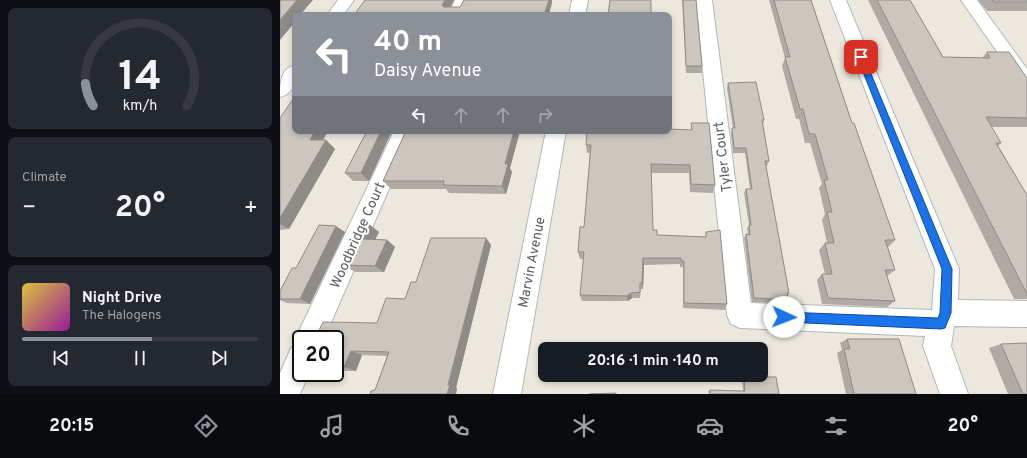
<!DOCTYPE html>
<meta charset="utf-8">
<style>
body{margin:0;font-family:Overpass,sans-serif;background:#242831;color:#f1f3f6;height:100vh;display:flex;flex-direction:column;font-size:15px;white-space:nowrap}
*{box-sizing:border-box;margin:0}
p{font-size:13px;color:#9ea1a6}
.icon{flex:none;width:22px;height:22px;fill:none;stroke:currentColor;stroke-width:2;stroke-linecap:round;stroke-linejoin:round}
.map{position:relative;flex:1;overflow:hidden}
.details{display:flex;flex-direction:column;gap:8px;padding:8px;background:#0d0f14;width:280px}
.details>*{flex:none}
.hud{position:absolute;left:12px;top:12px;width:380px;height:122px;border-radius:8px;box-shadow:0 2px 6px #0003;background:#8c9099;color:#fff;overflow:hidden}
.speed{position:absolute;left:12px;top:330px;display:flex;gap:8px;font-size:20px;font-weight:700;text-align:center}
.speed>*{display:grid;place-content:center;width:52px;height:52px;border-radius:50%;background:#171b24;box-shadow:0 2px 6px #0003;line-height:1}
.speed .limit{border:2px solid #111;border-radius:6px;background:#fff;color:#111}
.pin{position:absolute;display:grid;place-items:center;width:34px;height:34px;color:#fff;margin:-17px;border-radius:8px;box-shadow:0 2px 6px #0006}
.me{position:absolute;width:44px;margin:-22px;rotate:92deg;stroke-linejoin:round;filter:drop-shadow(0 0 3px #0008)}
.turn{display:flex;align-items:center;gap:14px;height:84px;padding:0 16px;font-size:18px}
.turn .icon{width:52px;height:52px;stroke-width:2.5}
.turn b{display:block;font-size:28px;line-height:34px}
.lanes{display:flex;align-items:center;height:38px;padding:0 16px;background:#0003;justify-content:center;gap:20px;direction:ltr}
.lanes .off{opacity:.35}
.big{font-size:30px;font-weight:700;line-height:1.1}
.details .widget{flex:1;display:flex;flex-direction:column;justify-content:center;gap:6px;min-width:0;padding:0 14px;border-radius:8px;background:#242831}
.details .dial{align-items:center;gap:0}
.dial svg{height:104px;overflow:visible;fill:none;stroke:#363941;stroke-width:7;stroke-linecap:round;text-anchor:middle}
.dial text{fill:#f1f3f6;stroke:none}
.song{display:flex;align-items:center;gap:12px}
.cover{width:48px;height:48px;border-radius:6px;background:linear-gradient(135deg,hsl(50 70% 55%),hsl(300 70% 35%))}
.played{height:4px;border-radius:2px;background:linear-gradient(90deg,#8c9099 55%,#363941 55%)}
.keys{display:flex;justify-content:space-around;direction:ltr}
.heat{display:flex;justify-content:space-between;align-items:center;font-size:22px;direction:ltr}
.trip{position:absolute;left:258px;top:342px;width:230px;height:40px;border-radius:8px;background:#171b24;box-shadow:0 2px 6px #0003;font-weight:700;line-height:40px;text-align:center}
.dock{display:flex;height:64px;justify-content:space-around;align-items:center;background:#090b0e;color:#9ea1a6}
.dock .icon{width:28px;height:28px}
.dock .selected{color:#8c9099}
.dock b{font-size:18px;color:#f1f3f6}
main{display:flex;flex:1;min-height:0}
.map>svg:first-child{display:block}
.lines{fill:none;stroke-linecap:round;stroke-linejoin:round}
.minor-casing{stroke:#b2b6bb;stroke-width:2}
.minor{fill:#fff;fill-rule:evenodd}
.wall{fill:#afaaa4}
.shaded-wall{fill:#8f8b86}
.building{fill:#ccc6bf;stroke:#8f8b86}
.route{fill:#1a73e8;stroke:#114b97}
.labels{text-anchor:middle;stroke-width:4;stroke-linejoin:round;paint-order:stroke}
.street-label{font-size:14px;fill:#585c61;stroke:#fff}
</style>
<main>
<section class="details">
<div class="widget dial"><svg viewBox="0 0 100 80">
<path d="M14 69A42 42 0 1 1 86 69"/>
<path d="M14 69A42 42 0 0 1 8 52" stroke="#8c9099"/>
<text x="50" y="56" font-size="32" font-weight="700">14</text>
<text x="50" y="72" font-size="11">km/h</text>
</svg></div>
<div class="widget"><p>Climate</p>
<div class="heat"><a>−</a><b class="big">20°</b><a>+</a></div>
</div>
<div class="widget">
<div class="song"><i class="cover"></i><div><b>Night Drive</b><p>The Halogens</p></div></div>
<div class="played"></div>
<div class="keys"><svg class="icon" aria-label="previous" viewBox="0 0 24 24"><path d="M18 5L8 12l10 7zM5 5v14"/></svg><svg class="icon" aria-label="pause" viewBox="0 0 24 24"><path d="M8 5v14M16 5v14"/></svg><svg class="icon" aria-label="next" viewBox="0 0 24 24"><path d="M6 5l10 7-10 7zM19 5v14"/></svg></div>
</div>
</section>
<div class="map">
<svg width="747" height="394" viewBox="0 0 747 394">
<rect width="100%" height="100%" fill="#ece8de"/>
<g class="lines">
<defs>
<path id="minor" d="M58 0H74L63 15H47Z
M175 0H191L184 15H168Z
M292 0H308L305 15H289Z
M416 0H432L471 303 652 310 655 269 550 0H566L679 269 678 300 747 301V327L674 326 671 346 688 394H660L643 346 645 336 460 328 451 324 447 315Z
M681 0H697L747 69V88L741 86Z
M15 65C15 79 16 93 0 97 0 84 0 69 15 65Z
M114 131H134L44 339H21V373H29L20 394H0V373L11 348 19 345 17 339 20 329Z
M266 131H286L241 394H213Z"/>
</defs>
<use href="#minor" class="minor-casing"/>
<use href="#minor" class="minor"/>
</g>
<path class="wall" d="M402 0H416L422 66V73H406Z
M489 0H531L572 123 615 240 608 247 615 270 607 276 615 301 607 307 542 304 537 280 542 274H545L539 250 545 243H547L542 220 545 214 539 188 542 184 530 143H525L519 119H516L502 66 505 58Z
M588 0H630L663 57 702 58 707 52 747 78V127H711L721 143 718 146 747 195V299H734Z
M698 0H747V11H707Z
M448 83 484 120 483 125 489 161 487 166H486L509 293 507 295 508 300 506 303 472 302 464 238 466 234H468L467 229 469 225 464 193 466 189H470L465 153H453L451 133 452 128H453L447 88Z
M0 118 43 140H46L55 149 9 229 0 230Z
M411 123 435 185 433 193 410 192 409 173H371L373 230 377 235 425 237 426 232 447 304 445 310 403 308V267H400V264L364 265 363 289H361L360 298H352L348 301H302L300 295 304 259H300L298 252 304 227 310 153H307L306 145 411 130Z
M87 131H112L89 181H73L65 173Z
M126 131H240L230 168 232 172 226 194 169 193 166 189H111L103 181Z
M90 225 99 232 95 239 107 240 115 247 104 272H75L64 265Z
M65 232 30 304 7 303 0 300V291L16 268Z
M206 238 211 245 176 388H177L176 394H90L95 390 107 356 82 355 76 371H55V339L97 323 125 299 136 282Z
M567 339 636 394H566L557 353 562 350 560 343Z
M721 344 747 394H728L709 348Z
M464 377 499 394H429L428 391 430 390 463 391 462 379Z"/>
<path class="shaded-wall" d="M17 0H33L20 15H15V22L0 40V20Z
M165 0H174L167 14 162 5Z
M268 0H272V3L269 15H264Z
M35 131H48L39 148 30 140Z
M101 131H112L89 181 81 173Z
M234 131H240L230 168 232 172 226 194 222 186 225 164Z
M46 140 55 149 9 229 0 224V218Z
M90 225 99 232 92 246 83 239Z
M56 226 65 232 30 304 20 299Z
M206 238 211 245 176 388H177L176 394H167L168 385Z
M107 240 115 247 104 272 95 266Z
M363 258 364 265 363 289 362 283Z
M351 293 352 298 348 301 347 296Z
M71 351 82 355 76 371 64 367Z"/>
<path class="building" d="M0 0H17L0 20Z
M85 0H165L162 5 164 7H180L184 0H269L264 15H74Z
M330 0H371V15H328Z
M403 0H416L422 66H406Z
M494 0H531L572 123H574L615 240H605L615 270H605L615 301 548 298 542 274H552L545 243H554L547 212H552L544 180H548L535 134H529L523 109H520L505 57H510Z
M597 0H630L663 57 710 58 707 52H729L747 78V118L706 117 721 143H716L747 195V294Z
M712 0H747V2H714Z
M476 82 484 120H482L489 161H485L509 293H507L508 300 474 298 466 234 470 235 469 225H471L466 189H472L466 148H454L452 128H455L448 83Z
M15 96V131H35L30 140H46L0 218V118Z
M411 123H429L435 185 411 184 410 165 371 164 373 230H377V235L426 237V232L440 230 447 304 404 303V261H401V258H363L362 283H360V292L351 293 347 296 300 295 304 252H298L300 227H304L311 145H306L307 131H389V129L412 130Z
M87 131H101L81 173H65Z
M126 131H234L225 164H228L222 186 163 185 164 181H103Z
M39 225 56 226 20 299H0V291L12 268H16Z
M83 225H90L83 239 107 240 95 266 64 265Z
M151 238H206L168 385H170L167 394H90L91 391 95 390 109 352 71 351 64 367H55V339H35L43 322 97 323 106 298 125 299 131 282H136Z
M567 339H619L636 394H574L564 349H570Z
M747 343V394H743L721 344Z
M464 377H496L499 394H430V390L465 391Z
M336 393V394H309Z"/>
<path class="route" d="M581 54 584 57 672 269 671 313 665 328 661 329 504 322 500 321 499 317 500 313 504 312 658 318 660 313 662 269 577 57Z"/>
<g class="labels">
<g class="street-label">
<text transform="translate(442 157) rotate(-97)" y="5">Tyler Court</text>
<text transform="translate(77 235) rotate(-66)" y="5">Woodbridge Court</text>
<text transform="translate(251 262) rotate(-79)" y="5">Marvin Avenue</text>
</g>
</g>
</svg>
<div class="speed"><div class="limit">20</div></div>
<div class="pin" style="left:581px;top:57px;background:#d93025"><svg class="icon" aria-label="arrive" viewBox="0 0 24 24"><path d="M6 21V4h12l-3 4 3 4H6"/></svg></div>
<svg class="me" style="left:504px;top:317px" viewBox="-20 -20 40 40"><circle r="19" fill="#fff"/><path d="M0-13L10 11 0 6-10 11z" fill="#1a73e8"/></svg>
<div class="trip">20:16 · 1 min · 140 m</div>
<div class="hud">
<div class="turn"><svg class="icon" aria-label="left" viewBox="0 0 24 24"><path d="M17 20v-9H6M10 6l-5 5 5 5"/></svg><div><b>40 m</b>Daisy Avenue</div></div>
<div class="lanes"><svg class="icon" aria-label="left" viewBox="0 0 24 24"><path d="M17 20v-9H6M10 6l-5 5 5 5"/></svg><svg class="icon off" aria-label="ahead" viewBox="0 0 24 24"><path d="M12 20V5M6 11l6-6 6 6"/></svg><svg class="icon off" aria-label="ahead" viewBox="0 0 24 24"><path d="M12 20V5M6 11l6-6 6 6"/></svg><svg class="icon off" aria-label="right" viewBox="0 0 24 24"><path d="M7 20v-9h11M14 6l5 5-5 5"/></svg></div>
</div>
</div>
</main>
<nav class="dock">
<b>20:15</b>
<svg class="icon selected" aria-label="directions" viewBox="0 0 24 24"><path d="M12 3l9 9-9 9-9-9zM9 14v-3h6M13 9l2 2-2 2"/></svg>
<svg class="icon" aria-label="music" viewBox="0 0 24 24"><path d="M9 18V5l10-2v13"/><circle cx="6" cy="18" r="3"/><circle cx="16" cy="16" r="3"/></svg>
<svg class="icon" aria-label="phone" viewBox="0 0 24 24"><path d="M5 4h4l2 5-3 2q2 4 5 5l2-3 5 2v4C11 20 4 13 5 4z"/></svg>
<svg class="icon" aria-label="climate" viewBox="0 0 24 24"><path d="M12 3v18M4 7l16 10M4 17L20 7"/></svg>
<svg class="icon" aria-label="car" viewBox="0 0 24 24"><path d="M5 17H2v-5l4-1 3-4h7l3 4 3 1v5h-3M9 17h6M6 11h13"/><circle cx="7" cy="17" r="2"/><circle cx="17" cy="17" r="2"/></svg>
<svg class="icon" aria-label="filters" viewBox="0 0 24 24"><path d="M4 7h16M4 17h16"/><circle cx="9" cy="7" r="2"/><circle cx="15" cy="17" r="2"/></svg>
<b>20°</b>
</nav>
